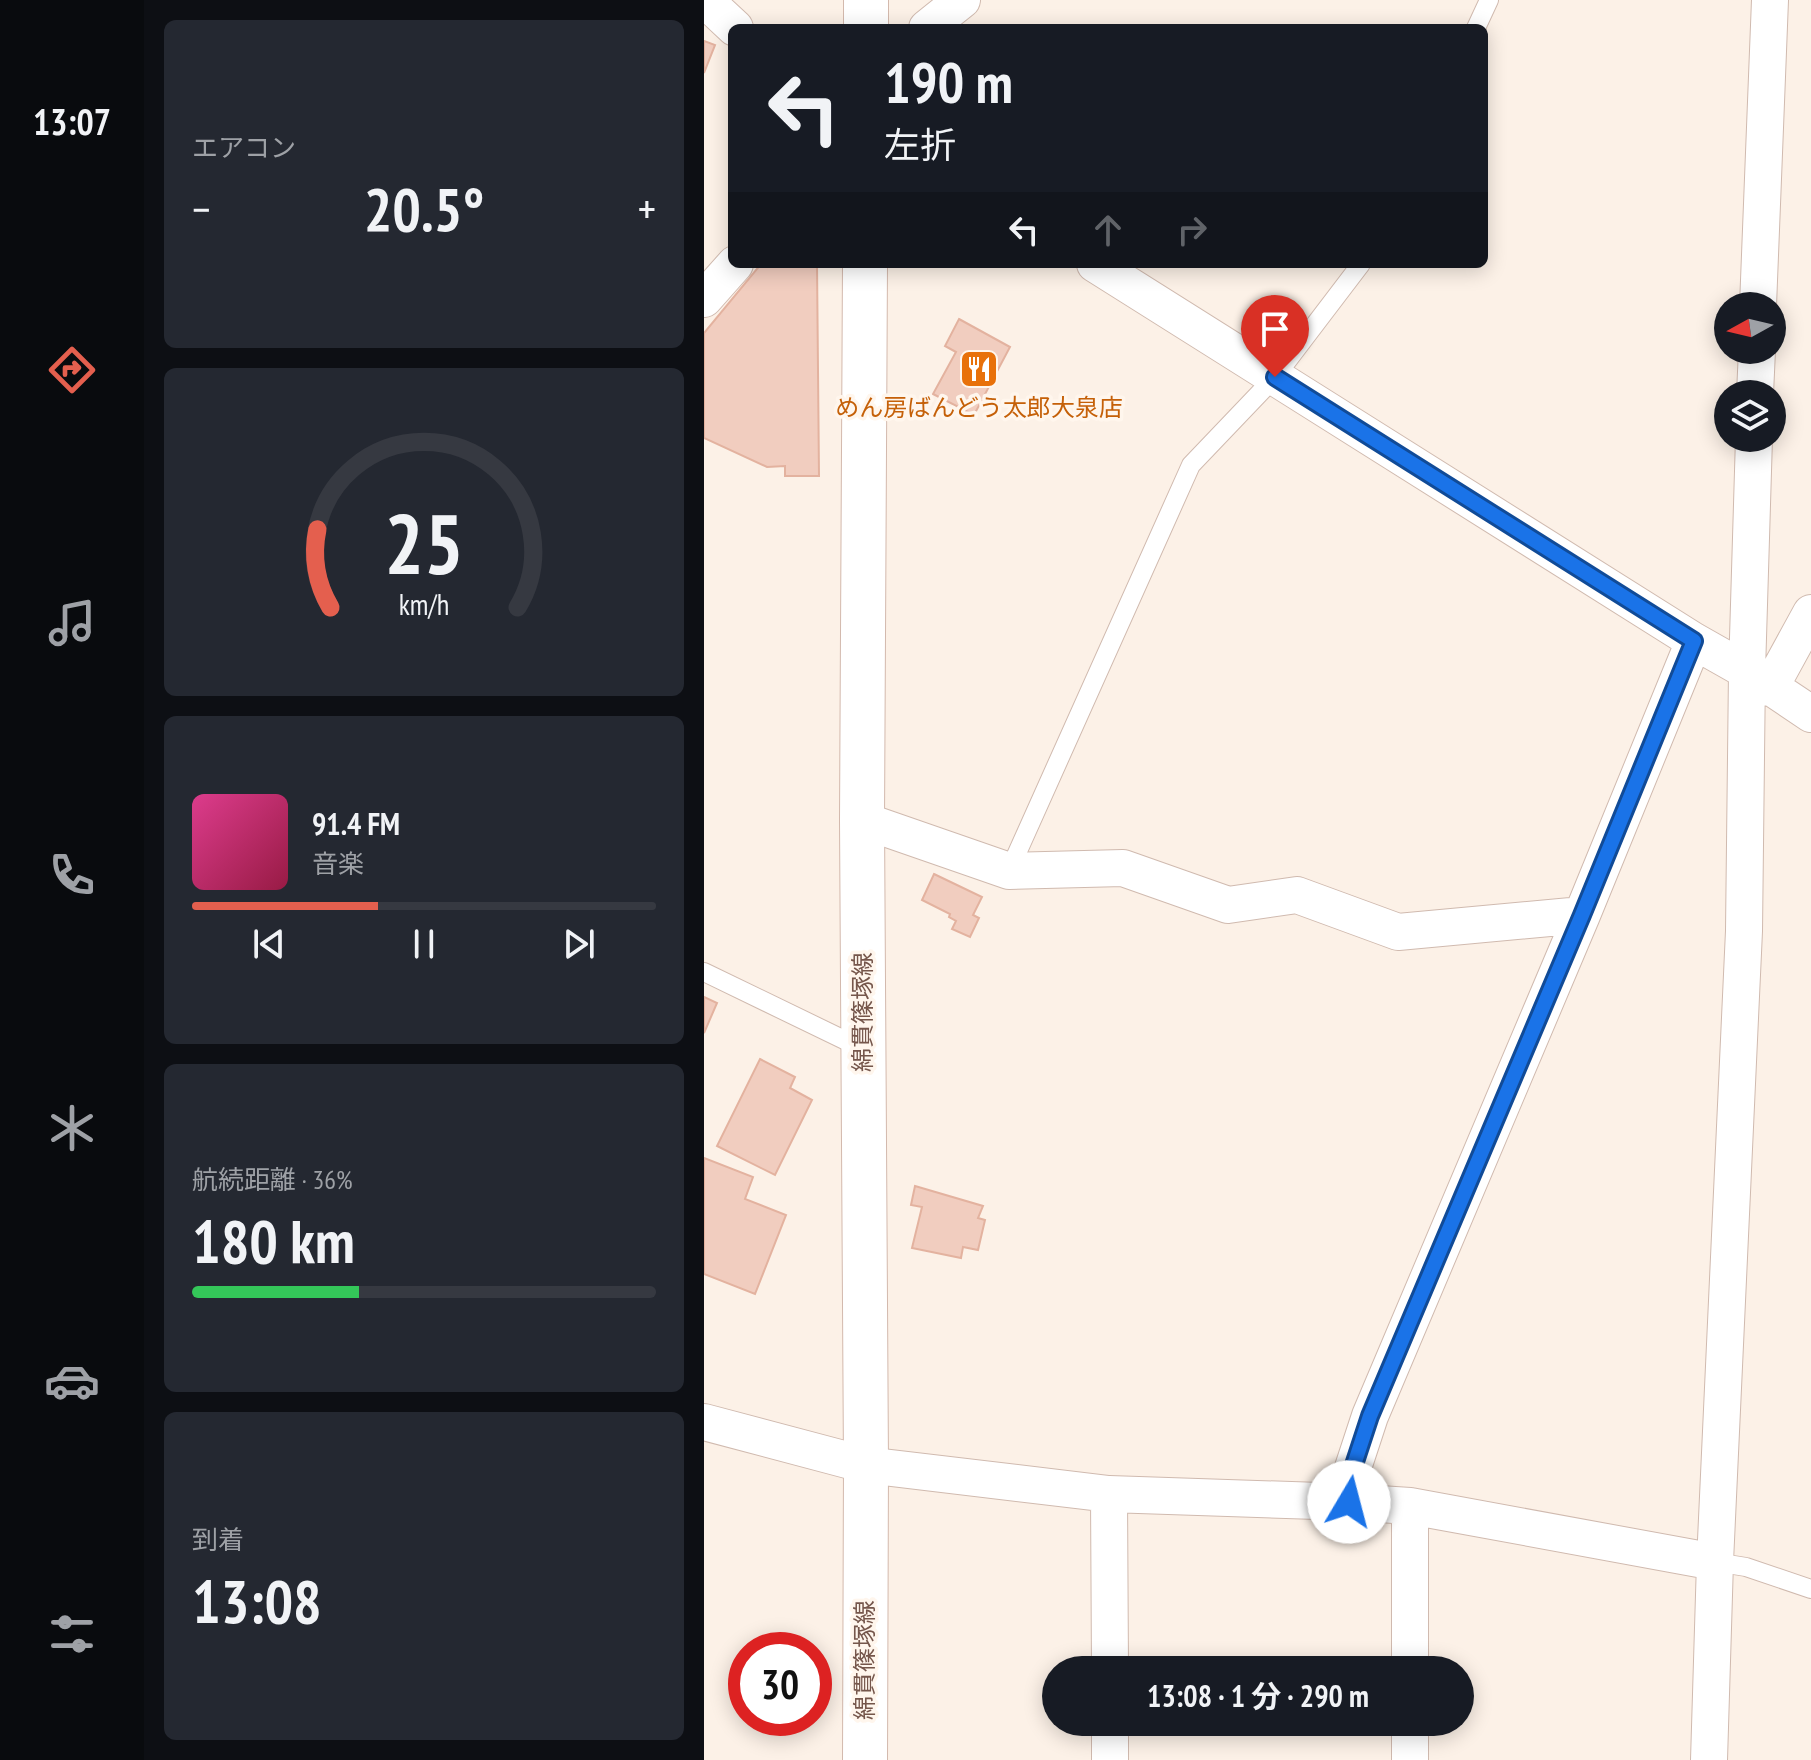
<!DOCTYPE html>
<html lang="ja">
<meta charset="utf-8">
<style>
body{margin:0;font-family:"PT Sans Narrow","Noto Sans JP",sans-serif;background:#242831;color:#f1f3f6;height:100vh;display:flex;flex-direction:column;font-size:30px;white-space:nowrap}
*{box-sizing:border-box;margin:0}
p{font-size:26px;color:#9ea1a6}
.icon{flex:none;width:44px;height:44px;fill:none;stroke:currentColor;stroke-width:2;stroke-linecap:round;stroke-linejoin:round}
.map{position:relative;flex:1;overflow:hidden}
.side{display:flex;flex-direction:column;gap:20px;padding:20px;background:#0d0f14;width:560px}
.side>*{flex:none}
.top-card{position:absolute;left:24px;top:24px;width:760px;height:244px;border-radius:12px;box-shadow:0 4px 20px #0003;background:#171b24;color:#f1f3f6;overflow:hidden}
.needle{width:52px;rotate:262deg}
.tools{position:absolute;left:1010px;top:292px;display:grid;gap:16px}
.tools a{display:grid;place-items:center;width:72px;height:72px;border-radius:50%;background:#171b24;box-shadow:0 4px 20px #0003;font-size:40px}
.speed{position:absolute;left:24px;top:1632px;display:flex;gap:16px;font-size:40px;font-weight:700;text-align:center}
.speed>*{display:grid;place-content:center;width:104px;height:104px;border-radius:50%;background:#171b24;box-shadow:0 4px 20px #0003;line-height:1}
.speed .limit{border:12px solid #d22;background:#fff;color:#111}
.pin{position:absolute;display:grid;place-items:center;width:68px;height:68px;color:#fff;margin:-82px -34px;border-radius:50% 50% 50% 0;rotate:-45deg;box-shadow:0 0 8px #0007}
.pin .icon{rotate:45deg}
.me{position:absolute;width:88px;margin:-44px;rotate:8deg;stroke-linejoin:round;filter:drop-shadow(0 0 6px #0008)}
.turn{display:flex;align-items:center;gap:28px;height:168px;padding:0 24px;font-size:36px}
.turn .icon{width:104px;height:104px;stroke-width:2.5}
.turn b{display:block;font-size:56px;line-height:68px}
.lanes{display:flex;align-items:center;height:76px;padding:0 24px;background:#0003;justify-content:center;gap:40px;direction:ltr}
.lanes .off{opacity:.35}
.big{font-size:60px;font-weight:700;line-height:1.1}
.side .widget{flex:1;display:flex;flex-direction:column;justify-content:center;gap:12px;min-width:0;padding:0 28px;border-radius:12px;background:#242831}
.side .dial{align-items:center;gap:0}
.dial svg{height:208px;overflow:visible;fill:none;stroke:#363941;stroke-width:7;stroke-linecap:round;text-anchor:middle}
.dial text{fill:#f1f3f6;stroke:none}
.song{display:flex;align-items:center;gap:24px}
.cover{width:96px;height:96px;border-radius:12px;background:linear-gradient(135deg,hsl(330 70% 55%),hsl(340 70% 35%))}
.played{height:8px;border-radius:4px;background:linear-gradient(90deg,#e45f4e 40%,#363941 40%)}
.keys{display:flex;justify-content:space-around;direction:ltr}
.heat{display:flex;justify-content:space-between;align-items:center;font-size:44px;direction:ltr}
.charge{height:12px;border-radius:6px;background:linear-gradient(90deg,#34c759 36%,#363941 0)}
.trip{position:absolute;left:338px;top:1656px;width:432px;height:80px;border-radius:40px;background:#171b24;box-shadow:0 4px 20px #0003;font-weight:700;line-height:80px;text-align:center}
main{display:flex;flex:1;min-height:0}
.tab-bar{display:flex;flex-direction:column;width:144px;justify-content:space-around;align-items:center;background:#090b0e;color:#9ea1a6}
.tab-bar .icon{width:56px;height:56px}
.tab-bar .active{color:#e45f4e}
.tab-bar b{font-size:36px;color:#f1f3f6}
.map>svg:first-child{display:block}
.building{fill:#f1cdbf;stroke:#e3b29f;stroke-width:2}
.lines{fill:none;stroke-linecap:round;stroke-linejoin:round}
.service-casing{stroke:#d0baaf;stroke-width:20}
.minor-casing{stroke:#d0baaf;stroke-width:38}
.secondary-casing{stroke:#d3b9ad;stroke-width:46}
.service{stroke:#fff;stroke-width:18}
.minor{stroke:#fff;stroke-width:36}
.secondary{stroke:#fff;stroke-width:44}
.route-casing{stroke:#114b97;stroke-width:20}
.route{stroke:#1a73e8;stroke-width:14}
.labels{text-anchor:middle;stroke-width:7;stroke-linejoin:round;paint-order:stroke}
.food-label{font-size:24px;fill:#c56008;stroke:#fff6ed}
.street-label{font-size:24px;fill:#75564b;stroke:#fff6ed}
</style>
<main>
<nav class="tab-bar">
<b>13:07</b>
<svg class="icon active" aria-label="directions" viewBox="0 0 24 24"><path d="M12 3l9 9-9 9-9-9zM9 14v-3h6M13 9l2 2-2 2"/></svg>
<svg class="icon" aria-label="music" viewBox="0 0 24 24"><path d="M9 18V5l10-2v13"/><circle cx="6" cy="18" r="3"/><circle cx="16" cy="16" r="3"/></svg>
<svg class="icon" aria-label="phone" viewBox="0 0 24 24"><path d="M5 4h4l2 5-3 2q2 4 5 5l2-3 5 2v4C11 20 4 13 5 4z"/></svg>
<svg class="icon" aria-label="climate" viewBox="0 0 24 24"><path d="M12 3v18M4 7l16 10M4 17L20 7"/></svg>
<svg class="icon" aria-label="car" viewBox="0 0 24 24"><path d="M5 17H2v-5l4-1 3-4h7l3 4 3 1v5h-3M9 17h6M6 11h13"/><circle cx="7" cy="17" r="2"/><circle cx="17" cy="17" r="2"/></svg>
<svg class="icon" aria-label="filters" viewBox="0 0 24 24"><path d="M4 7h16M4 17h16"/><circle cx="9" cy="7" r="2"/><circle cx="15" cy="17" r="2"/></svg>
</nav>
<section class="side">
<div class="widget"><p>エアコン</p>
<div class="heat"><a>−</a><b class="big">20.5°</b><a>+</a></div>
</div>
<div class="widget dial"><svg viewBox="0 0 100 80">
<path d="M14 69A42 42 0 1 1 86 69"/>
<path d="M14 69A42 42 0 0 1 9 39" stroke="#e45f4e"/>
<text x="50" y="56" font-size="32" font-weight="700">25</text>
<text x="50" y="72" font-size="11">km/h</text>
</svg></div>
<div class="widget">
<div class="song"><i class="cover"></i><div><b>91.4 FM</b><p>音楽</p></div></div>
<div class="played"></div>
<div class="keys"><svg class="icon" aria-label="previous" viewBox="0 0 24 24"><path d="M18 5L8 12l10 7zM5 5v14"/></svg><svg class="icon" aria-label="pause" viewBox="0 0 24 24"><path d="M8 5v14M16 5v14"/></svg><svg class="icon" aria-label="next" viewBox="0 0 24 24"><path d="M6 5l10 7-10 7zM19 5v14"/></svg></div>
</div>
<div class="widget"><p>航続距離 · 36%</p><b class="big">180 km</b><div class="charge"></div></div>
<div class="widget"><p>到着</p><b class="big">13:08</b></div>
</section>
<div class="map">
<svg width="1107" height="1760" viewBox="0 0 1107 1760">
<rect width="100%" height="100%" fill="#fcf1e7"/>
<path class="building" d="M0 41 11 45 0 73Z
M57 264H113L115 476H81V466L63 467 0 438V333Z
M255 319 306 347 270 415 229 394 252 352 241 346Z
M230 874 278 897 269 915 275 918 266 937 248 929 252 921 245 917 246 914 218 900Z
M0 997 13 1003 0 1033Z
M56 1059 91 1077 86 1088 108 1100 71 1175 13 1146Z
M0 1158 49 1177 41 1199 82 1215 51 1294 0 1274Z
M211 1186 279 1206 274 1218 281 1220 274 1250 259 1247 257 1258 208 1248 218 1207 207 1205Z"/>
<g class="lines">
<defs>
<path id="service" d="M772 28 785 0
M305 871 487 465 571 377 657 264
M0 972 159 1049
M1011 1562 1042 1567 1107 1589"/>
<path id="minor" d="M1 0 31 28
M223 28 258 0
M391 264 990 641 1043 671 1107 714
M0 299 31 264
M1054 306 1066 0
M1051 394 1053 350
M1066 688 1107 613
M158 820 305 871 419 868 524 905 593 895 694 932 878 915
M0 1422 162 1465 405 1494 645 1502 706 1506 1011 1562
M405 1494 406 1670
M645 1502V1480L666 1416 878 915 990 641
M706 1670V1506
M406 1722V1760
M706 1760V1722
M1005 1760 1011 1562 1040 931 1043 671 1050 438"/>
<path id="secondary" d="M162 0V28
M161 264 158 820 162 1465 161 1760"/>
</defs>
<use href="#service" class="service-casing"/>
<use href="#minor" class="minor-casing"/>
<use href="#secondary" class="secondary-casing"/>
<use href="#service" class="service"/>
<use href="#minor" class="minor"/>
<use href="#secondary" class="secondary"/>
</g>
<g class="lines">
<defs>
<path id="route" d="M571 377 990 641 878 915 666 1416 645 1480V1502"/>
</defs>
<use href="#route" class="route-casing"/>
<use href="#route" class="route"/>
</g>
<defs>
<symbol id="restaurant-square" viewBox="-11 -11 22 22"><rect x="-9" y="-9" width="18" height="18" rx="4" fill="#e8710a" stroke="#fff6ed"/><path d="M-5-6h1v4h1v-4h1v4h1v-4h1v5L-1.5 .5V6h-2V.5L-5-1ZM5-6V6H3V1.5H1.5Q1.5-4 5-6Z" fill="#fff"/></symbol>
</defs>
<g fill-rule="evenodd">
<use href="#restaurant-square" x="253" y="347" width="44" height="44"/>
</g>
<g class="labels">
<g class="food-label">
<text x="275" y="416">めん房ばんどう太郎大泉店</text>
</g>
<g class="street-label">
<text transform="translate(159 1012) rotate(-90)" y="8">綿貫篠塚線</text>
<text transform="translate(161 1660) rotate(-90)" y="8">綿貫篠塚線</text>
</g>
</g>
</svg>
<div class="tools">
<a><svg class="needle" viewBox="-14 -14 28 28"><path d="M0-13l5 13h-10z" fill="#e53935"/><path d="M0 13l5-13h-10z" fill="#9ea1a6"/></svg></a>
<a><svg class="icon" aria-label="layers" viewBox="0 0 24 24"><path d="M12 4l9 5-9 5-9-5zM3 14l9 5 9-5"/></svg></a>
</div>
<div class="speed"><div class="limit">30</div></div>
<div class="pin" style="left:571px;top:377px;background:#d93025"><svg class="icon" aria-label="arrive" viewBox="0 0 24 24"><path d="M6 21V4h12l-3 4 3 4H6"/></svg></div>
<svg class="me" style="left:645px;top:1502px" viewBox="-20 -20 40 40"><circle r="19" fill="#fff"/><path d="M0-13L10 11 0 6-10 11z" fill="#1a73e8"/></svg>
<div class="trip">13:08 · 1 分 · 290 m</div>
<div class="top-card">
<div class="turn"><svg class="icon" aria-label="left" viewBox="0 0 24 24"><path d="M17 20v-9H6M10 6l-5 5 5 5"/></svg><div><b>190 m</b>左折</div></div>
<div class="lanes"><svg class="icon" aria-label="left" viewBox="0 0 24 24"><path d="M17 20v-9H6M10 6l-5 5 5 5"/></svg><svg class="icon off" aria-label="ahead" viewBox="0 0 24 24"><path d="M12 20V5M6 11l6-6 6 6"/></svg><svg class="icon off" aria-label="right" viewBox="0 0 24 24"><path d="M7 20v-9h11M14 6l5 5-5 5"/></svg></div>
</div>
</div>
</main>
